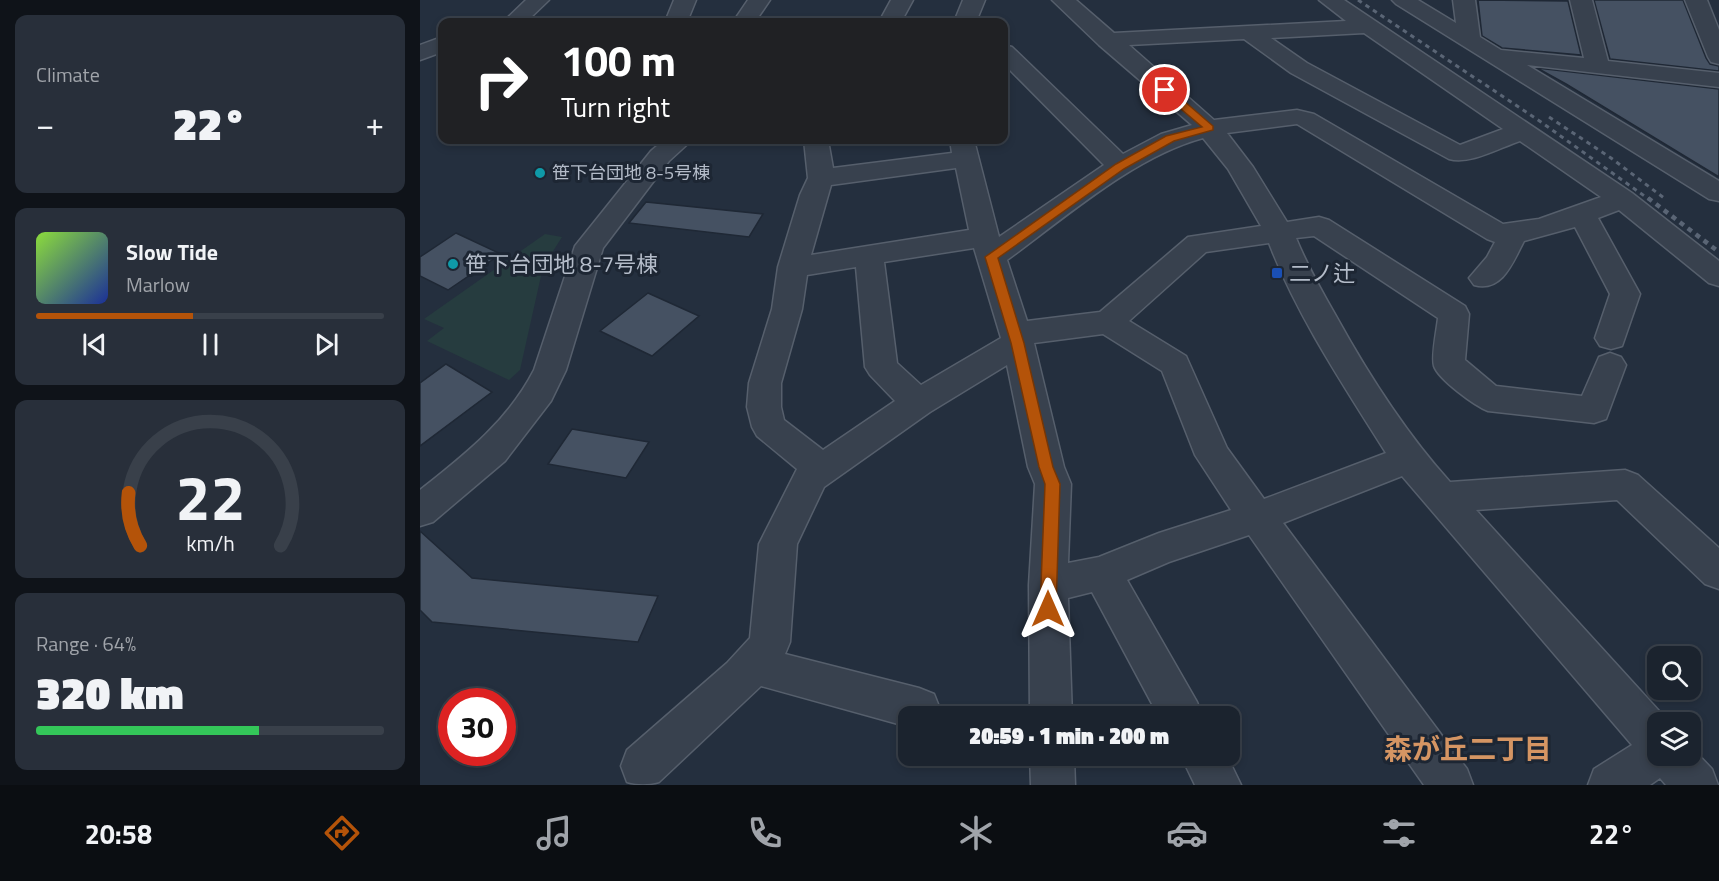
<!DOCTYPE html>
<meta charset="utf-8">
<style>
body{margin:0;font-family:"Titillium Web","Noto Sans JP",sans-serif;background:#282f3a;color:#f1f3f6;height:100vh;display:flex;flex-direction:column;font-size:22px;white-space:nowrap}
*{box-sizing:border-box;margin:0}
p{font-size:20px;color:#a0a4aa}
.icon{flex:none;width:33px;height:33px;fill:none;stroke:currentColor;stroke-width:2;stroke-linecap:round;stroke-linejoin:round}
.map{position:relative;flex:1;overflow:hidden}
.sheet{display:flex;flex-direction:column;gap:15px;padding:15px;background:#0f1319;width:420px}
.sheet>*{flex:none}
.hud{position:absolute;left:18px;top:18px;width:570px;height:126px;border-radius:12px;box-shadow:0 3px 9px #0003,0 0 0 2px #39404a;background:#202124;color:#fff;overflow:hidden}
.tools{position:absolute;left:1227px;top:646px;display:grid;gap:12px}
.tools a{display:grid;place-items:center;width:54px;height:54px;border-radius:12px;background:#1b232e;box-shadow:0 3px 9px #0003,0 0 0 2px #39404a;font-size:30px}
.speed{position:absolute;left:18px;top:688px;display:flex;gap:12px;font-size:30px;font-weight:700;text-align:center}
.speed>*{display:grid;place-content:center;width:78px;height:78px;border-radius:50%;background:#1b232e;box-shadow:0 3px 9px #0003,0 0 0 2px #39404a;line-height:1}
.speed .limit{border:9px solid #d22;background:#fff;color:#111}
.pin{position:absolute;display:grid;place-items:center;width:51px;height:51px;color:#fff;margin:-26px;border:3px solid #fff;border-radius:50%;box-shadow:0 2px 6px #0007}
.me{position:absolute;width:66px;margin:-33px;rotate:0deg;stroke-linejoin:round;filter:drop-shadow(0 0 4px #0008)}
.turn{display:flex;align-items:center;gap:21px;height:126px;padding:0 24px;font-size:27px}
.turn .icon{width:78px;height:78px;stroke-width:2.5}
.turn b{display:block;font-size:42px;line-height:51px}
.big{font-size:45px;font-weight:800;line-height:1.1}
.sheet .tile{flex:1;display:flex;flex-direction:column;justify-content:center;gap:9px;min-width:0;padding:0 21px;border-radius:12px;background:#282f3a}
.sheet .dial{align-items:center;gap:0}
.dial svg{height:156px;overflow:visible;fill:none;stroke:#39404a;stroke-width:7;stroke-linecap:round;text-anchor:middle}
.dial text{fill:#f1f3f6;stroke:none}
.song{display:flex;align-items:center;gap:18px}
.cover{width:72px;height:72px;border-radius:9px;background:linear-gradient(135deg,hsl(90 70% 55%),hsl(230 70% 35%))}
.played{height:6px;border-radius:3px;background:linear-gradient(90deg,#b45309 45%,#39404a 45%)}
.keys{display:flex;justify-content:space-around;direction:ltr}
.heat{display:flex;justify-content:space-between;align-items:center;font-size:33px;direction:ltr}
.charge{height:9px;border-radius:4px;background:linear-gradient(90deg,#34c759 64%,#39404a 0)}
.trip{position:absolute;left:478px;top:706px;width:342px;height:60px;border-radius:12px;background:#1b232e;box-shadow:0 3px 9px #0003,0 0 0 2px #39404a;font-weight:800;line-height:60px;text-align:center}
.tab-bar{display:flex;height:96px;justify-content:space-around;align-items:center;background:#0b0e12;color:#a0a4aa}
.tab-bar .icon{width:42px;height:42px}
.tab-bar .active{color:#b45309}
.tab-bar b{font-size:27px;color:#f1f3f6}
main{display:flex;flex:1;min-height:0}
.map>svg:first-child{display:block}
.green{fill:#263c3f}
.building{fill:#455162;stroke:#1f2835;stroke-width:1.5}
.lines{fill:none;stroke-linecap:round;stroke-linejoin:round}
.minor-casing{stroke:#565f6c;stroke-width:3}
.minor{fill:#38414e;fill-rule:evenodd}
.rail-far1{stroke:#5a6575;stroke-width:3;stroke-dasharray:4.5 4.5;stroke-linecap:butt}
.rail{stroke:#5a6575;stroke-width:4.5;stroke-dasharray:5 5;stroke-linecap:butt}
.route{fill:#b45309;stroke:#753606;stroke-width:1.5}
.culture-dot{fill:#0f9aa8;stroke:#1d2633;stroke-width:2}
.transit-dot{fill:#1a4fb4;stroke:#1d2633;stroke-width:2}
.labels{text-anchor:middle;stroke-width:6;stroke-linejoin:round;paint-order:stroke}
.far-poi-label{font-size:18px;fill:#b4bcc9;stroke:#1d2633;text-anchor:start}
.poi-label{font-size:22px;fill:#b4bcc9;stroke:#1d2633;text-anchor:start}
.near-neighbourhood-label{font-size:28px;font-weight:bold;fill:#d59563;stroke:#1d2633}
</style>
<main>
<section class="sheet">
<div class="tile"><p>Climate</p>
<div class="heat"><a>−</a><b class="big">22°</b><a>+</a></div>
</div>
<div class="tile">
<div class="song"><i class="cover"></i><div><b>Slow Tide</b><p>Marlow</p></div></div>
<div class="played"></div>
<div class="keys"><svg class="icon" aria-label="previous" viewBox="0 0 24 24"><path d="M18 5L8 12l10 7zM5 5v14"/></svg><svg class="icon" aria-label="pause" viewBox="0 0 24 24"><path d="M8 5v14M16 5v14"/></svg><svg class="icon" aria-label="next" viewBox="0 0 24 24"><path d="M6 5l10 7-10 7zM19 5v14"/></svg></div>
</div>
<div class="tile dial"><svg viewBox="0 0 100 80">
<path d="M14 69A42 42 0 1 1 86 69"/>
<path d="M14 69A42 42 0 0 1 8 42" stroke="#b45309"/>
<text x="50" y="56" font-size="32" font-weight="700">22</text>
<text x="50" y="72" font-size="11">km/h</text>
</svg></div>
<div class="tile"><p>Range · 64%</p><b class="big">320 km</b><div class="charge"></div></div>
</section>
<div class="map">
<svg width="1299" height="785" viewBox="0 0 1299 785">
<rect width="100%" height="100%" fill="#242f3e"/>
<path class="green" d="M125 234 142 237 123 267 100 370 89 380 7 341 24 328 4 319Z"/>
<path class="building" d="M1058 0 1148 1 1161 55 1082 48 1062 36Z
M1174 0H1263L1286 58 1290 64 1299 66V71L1190 59Z
M1117 68 1299 89V177L1146 84Z
M226 202 343 214 329 237 209 223Z
M36 233 81 254 28 290 0 276V257Z
M228 293 279 316 232 356 180 331Z
M26 364 72 392 0 446V383Z
M152 429 229 442 206 478 128 464Z
M0 531 52 578 238 596 218 642 12 622 0 610Z"/>
<g class="lines">
<defs>
<path id="minor" d="M106 0H129L106 22H83Z
M254 0H276L267 22H245Z
M328 0H350L335 22H313Z
M471 0H493L481 22H459Z
M543 0H565L556 22H534Z
M632 0H656L694 33 926 21 899 0H924L1212 193 1299 261V286L1289 283 1199 210 1178 218 1220 294 1202 346 1191 349 1180 346 1175 338 1190 294 1155 227 1104 241C1093 262 1082 293 1054 285L1049 278 1067 257 1075 242 1067 239 877 124 807 133 833 167 867 222 899 217 909 220 1045 306 1049 314 1045 360 1076 386 1162 396 1179 357 1190 353 1201 357 1206 365 1186 419 1174 423 1068 411C1055 406 1018 379 1014 366 1011 356 1017 329 1018 318L894 236 876 238C887 265 901 290 916 316 948 374 985 432 1030 482L1205 470 1218 475 1299 548V589L1285 584 1197 500 1056 510 1250 723H1238V756H1270V746L1292 769 1298 785H1246L1240 778 1230 785H1168L1174 769 1212 745 982 476 863 523 1047 769 1053 785H1004L829 535 749 562 707 580 777 702 783 717H739L672 592 648 598 652 717H610L609 585 615 484 608 467 587 365 510 412 404 487 377 544 370 642 365 654 499 688 514 694 520 709 517 717H489V727L341 686 239 782C228 785 218 785 207 782L201 766 207 750 307 663 330 638 339 544 377 469 337 436 332 427 327 407 329 383 352 309 358 267 380 195 388 178 384 140H408L413 168 532 153 530 140H554L579 237 684 165 584 64V45L592 47 703 154 741 134 772 125 679 45ZM944 33 1083 129 1040 145 887 63 851 38ZM824 39 871 73 1029 159C1050 165 1079 148 1100 141L1181 197 1119 219 1083 224 894 114 877 110 794 120 709 45ZM783 138 808 169 841 226 768 237 680 312 607 321 587 260C645 218 713 157 783 138ZM536 168 549 230 391 255 411 185ZM849 243C877 316 924 386 966 453L844 499 807 448 766 356 709 321 786 252ZM554 248 581 338 501 385 477 363 464 262ZM436 267 445 367 450 375 475 401 403 450 364 420 361 407V383L382 309 387 275ZM683 334 742 371 775 455 811 510 739 533 679 557 648 563 651 484 644 467 614 343Z
M972 0H998L1036 23 1033 0H1055L1060 37 1081 50 1164 58 1150 0H1172L1188 61 1299 73V87L1107 65 1299 181V201L1289 199 976 4Z
M1265 0H1287L1299 30V64L1291 62 1288 57Z
M22 37V52L0 60V45Z
M244 140H272L249 161 183 248 146 370 131 401 85 461 13 522 0 526V490C44 455 88 421 114 370L155 246 231 151Z
M610 756H654L655 785H611Z
M761 756H807L821 785H775Z"/>
</defs>
<use href="#minor" class="minor-casing"/>
<use href="#minor" class="minor"/>
<path class="rail-far1" d="M938 0 1121 122 1230 200
M1129 117 1191 158 1244 198"/>
<path class="rail" d="M1228 198 1299 252"/>
</g>
<path class="route" d="M742 88H749L793 126V130L754 141 704 169 578 258 604 343 633 467 640 484 636 609 634 614 628 616 622 614 620 609 625 484 619 467 591 343 565 257 696 164 746 136 782 127 742 93Z"/>
<g class="culture-dot">
<circle cx="120" cy="173" r="6"/>
<circle cx="33" cy="264" r="6"/>
</g>
<rect class="transit-dot" x="851" y="267" width="12" height="12" rx="3"/>
<g class="labels">
<g class="far-poi-label">
<text x="132" y="179">笹下台団地 8-5号棟</text>
</g>
<g class="poi-label">
<text x="45" y="272">笹下台団地 8-7号棟</text>
<text x="869" y="281">二ノ辻</text>
</g>
<g class="near-neighbourhood-label">
<text x="1048" y="759">森が丘二丁目</text>
</g>
</g>
</svg>
<div class="tools">
<a><svg class="icon" aria-label="search" viewBox="0 0 24 24"><circle cx="10" cy="10" r="6"/><path d="M15 15l6 6"/></svg></a>
<a><svg class="icon" aria-label="layers" viewBox="0 0 24 24"><path d="M12 4l9 5-9 5-9-5zM3 14l9 5 9-5"/></svg></a>
</div>
<div class="speed"><div class="limit">30</div></div>
<div class="pin" style="left:745px;top:90px;background:#d93025"><svg class="icon" aria-label="arrive" viewBox="0 0 24 24"><path d="M6 21V4h12l-3 4 3 4H6"/></svg></div>
<svg class="me" style="left:628px;top:609px" viewBox="-20 -20 40 40"><path d="M0-17L14 15 0 8-14 15z" fill="#b45309" stroke="#fff" stroke-width="4"/></svg>
<div class="trip">20:59 · 1 min · 200 m</div>
<div class="hud">
<div class="turn"><svg class="icon" aria-label="right" viewBox="0 0 24 24"><path d="M7 20v-9h11M14 6l5 5-5 5"/></svg><div><b>100 m</b>Turn right</div></div>
</div>
</div>
</main>
<nav class="tab-bar">
<b>20:58</b>
<svg class="icon active" aria-label="directions" viewBox="0 0 24 24"><path d="M12 3l9 9-9 9-9-9zM9 14v-3h6M13 9l2 2-2 2"/></svg>
<svg class="icon" aria-label="music" viewBox="0 0 24 24"><path d="M9 18V5l10-2v13"/><circle cx="6" cy="18" r="3"/><circle cx="16" cy="16" r="3"/></svg>
<svg class="icon" aria-label="phone" viewBox="0 0 24 24"><path d="M5 4h4l2 5-3 2q2 4 5 5l2-3 5 2v4C11 20 4 13 5 4z"/></svg>
<svg class="icon" aria-label="climate" viewBox="0 0 24 24"><path d="M12 3v18M4 7l16 10M4 17L20 7"/></svg>
<svg class="icon" aria-label="car" viewBox="0 0 24 24"><path d="M5 17H2v-5l4-1 3-4h7l3 4 3 1v5h-3M9 17h6M6 11h13"/><circle cx="7" cy="17" r="2"/><circle cx="17" cy="17" r="2"/></svg>
<svg class="icon" aria-label="filters" viewBox="0 0 24 24"><path d="M4 7h16M4 17h16"/><circle cx="9" cy="7" r="2"/><circle cx="15" cy="17" r="2"/></svg>
<b>22°</b>
</nav>
